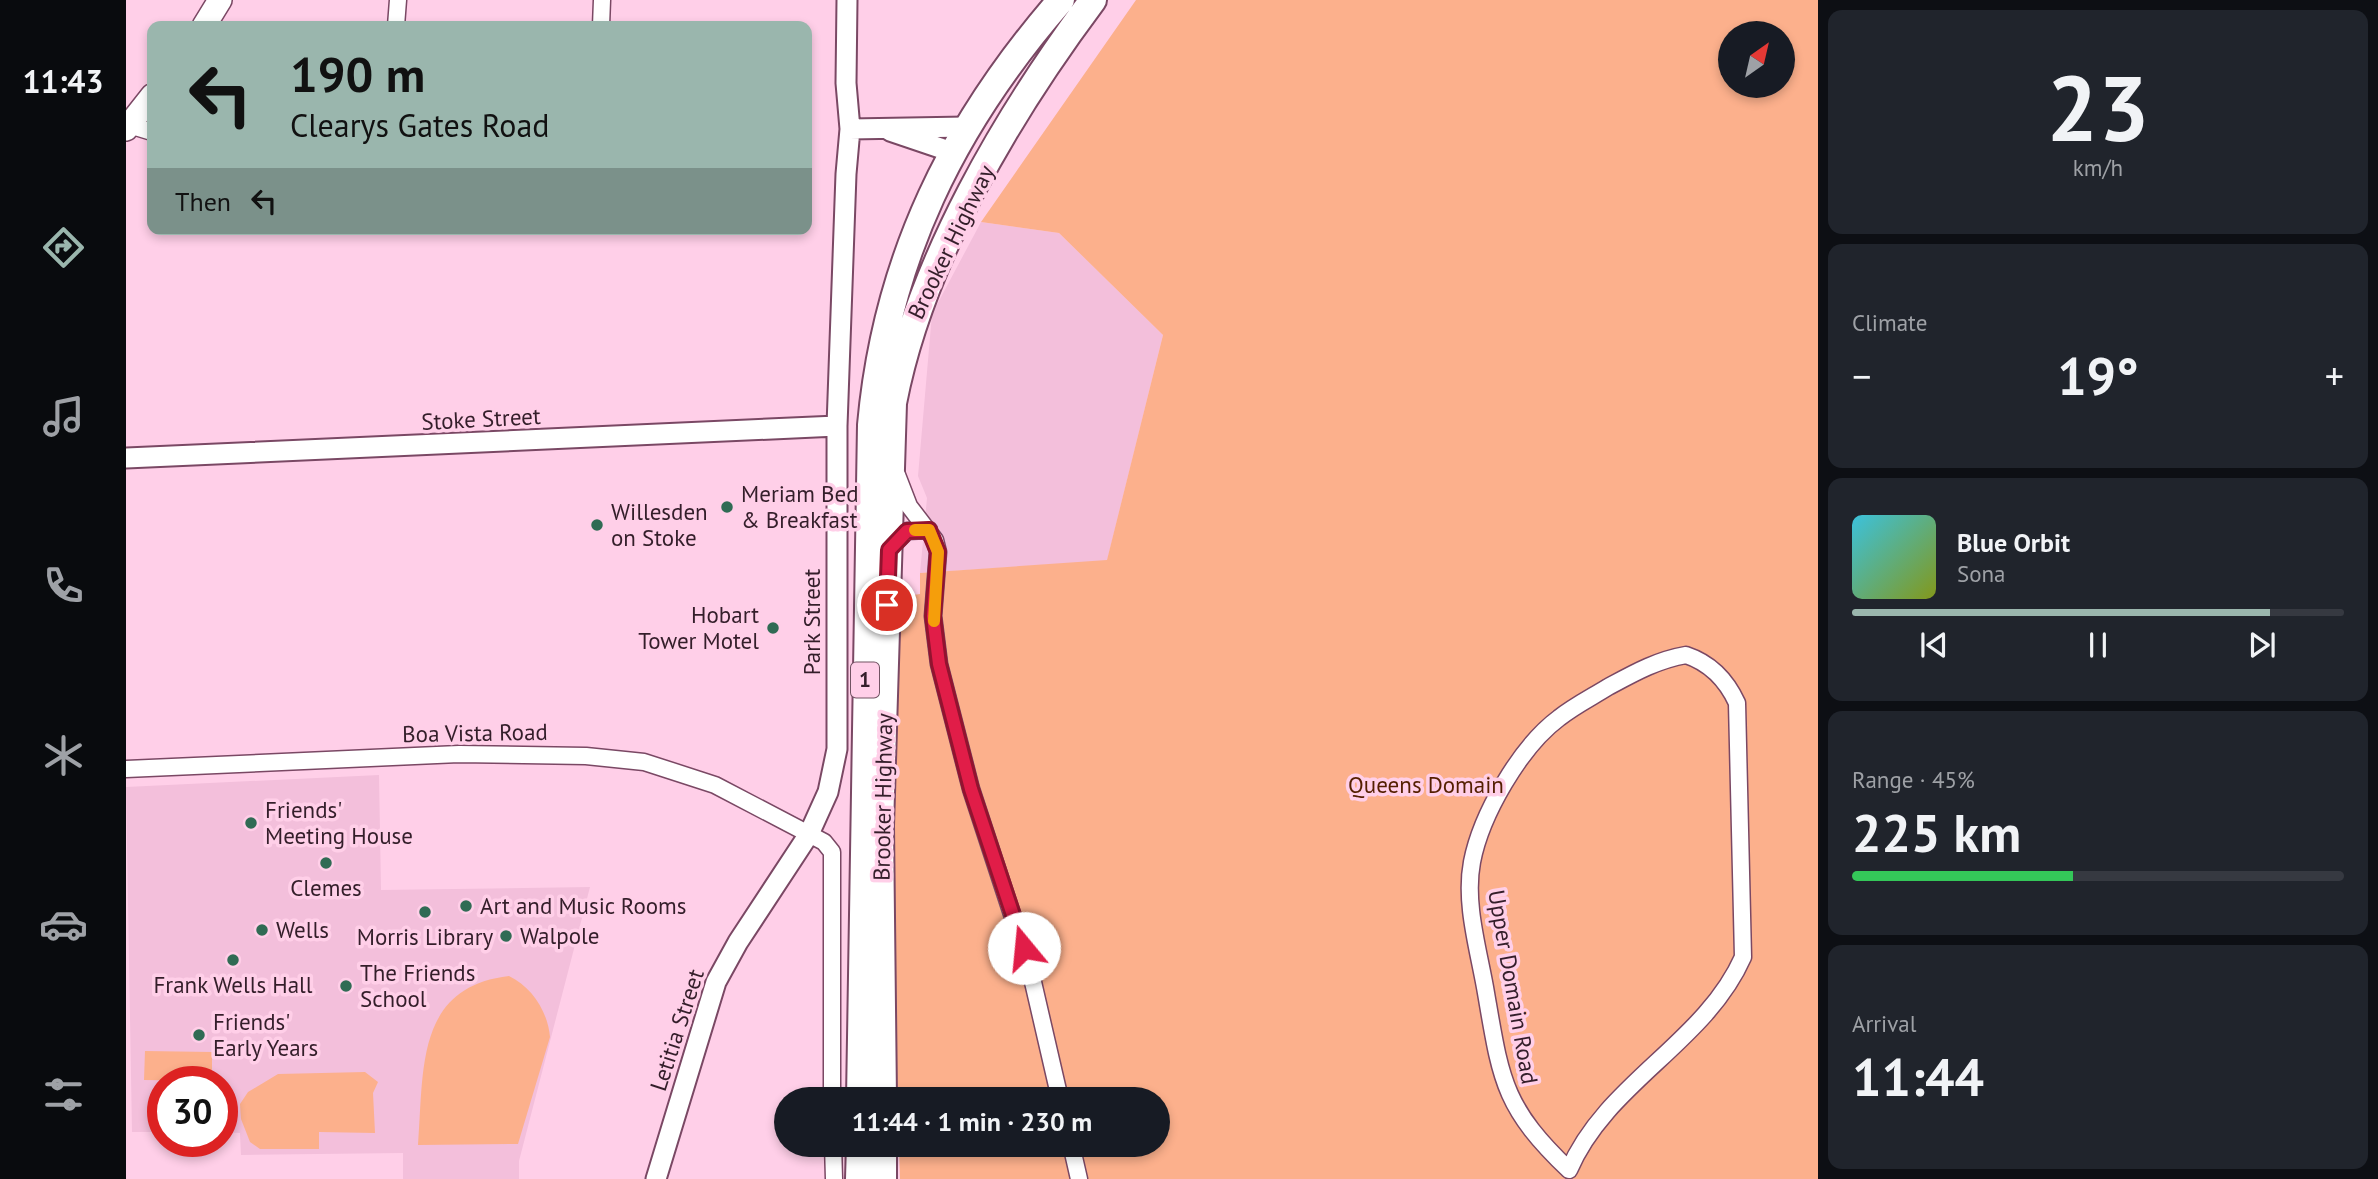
<!DOCTYPE html>
<meta charset="utf-8">
<style>
body{margin:0;font-family:"PT Sans",sans-serif;background:#20242c;color:#f1f3f6;height:100vh;display:flex;flex-direction:column;font-size:26px;white-space:nowrap}
*{box-sizing:border-box;margin:0}
p{font-size:23px;color:#9ea1a6}
.icon{flex:none;width:38px;height:38px;fill:none;stroke:currentColor;stroke-width:2;stroke-linecap:round;stroke-linejoin:round}
.map{position:relative;flex:1;overflow:hidden}
.panel{display:flex;flex-direction:column;gap:10px;padding:10px;background:#0d0f14;width:560px}
.panel>*{flex:none}
.top-card{position:absolute;left:21px;top:21px;width:665px;height:214px;border-radius:14px;box-shadow:0 4px 10px #0003;background:#9ab6ad;color:#111;overflow:hidden}
.needle{width:46px;rotate:34deg}
.buttons{position:absolute;left:1592px;top:21px;display:grid;gap:14px}
.buttons a{display:grid;place-items:center;width:77px;height:77px;border-radius:50%;background:#171b24;box-shadow:0 4px 10px #0003;font-size:35px}
.speed{position:absolute;left:21px;top:1066px;display:flex;gap:14px;font-size:35px;font-weight:700;text-align:center}
.speed>*{display:grid;place-content:center;width:91px;height:91px;border-radius:50%;background:#171b24;box-shadow:0 4px 10px #0003;line-height:1}
.speed .limit{border:10px solid #d22;background:#fff;color:#111}
.pin{position:absolute;display:grid;place-items:center;width:60px;height:60px;color:#fff;margin:-30px;border:4px solid #fff;border-radius:50%;box-shadow:0 2px 7px #0007}
.me{position:absolute;width:77px;margin:-38px;rotate:343deg;stroke-linejoin:round;filter:drop-shadow(0 0 5px #0008)}
.turn{display:flex;align-items:center;gap:24px;height:147px;padding:0 28px;font-size:32px}
.turn .icon{width:91px;height:91px;stroke-width:2.5}
.turn b{display:block;font-size:49px;line-height:60px}
.then{display:flex;align-items:center;height:66px;padding:0 28px;background:#0003;gap:14px;font-size:26px}
.big{font-size:52px;font-weight:800;line-height:1.1}
.panel .tile{flex:1;display:flex;flex-direction:column;justify-content:center;gap:10px;min-width:0;padding:0 24px;border-radius:14px;background:#20242c}
.panel .dial{align-items:center;gap:0}
.dial b{font-size:91px;line-height:1}
.song{display:flex;align-items:center;gap:21px}
.cover{width:84px;height:84px;border-radius:10px;background:linear-gradient(135deg,hsl(190 70% 55%),hsl(70 70% 35%))}
.played{height:7px;border-radius:4px;background:linear-gradient(90deg,#9ab6ad 85%,#363941 85%)}
.keys{display:flex;justify-content:space-around;direction:ltr}
.heat{display:flex;justify-content:space-between;align-items:center;font-size:38px;direction:ltr}
.charge{height:10px;border-radius:5px;background:linear-gradient(90deg,#34c759 45%,#363941 0)}
.trip{position:absolute;left:648px;top:1087px;width:396px;height:70px;border-radius:35px;background:#171b24;box-shadow:0 4px 10px #0003;font-weight:800;line-height:70px;text-align:center}
main{display:flex;flex:1;min-height:0}
.menu{display:flex;flex-direction:column;width:126px;justify-content:space-around;align-items:center;background:#090b0e;color:#9ea1a6}
.menu .icon{width:49px;height:49px}
.menu .active{color:#9ab6ad}
.menu b{font-size:32px;color:#f1f3f6}
.map>svg:first-child{display:block}
.built{fill:#f3bfdb}
.green{fill:#fcb08c;fill-rule:evenodd}
.lines{fill:none;stroke-linecap:round;stroke-linejoin:round}
.minor-casing{stroke:#7a4864;stroke-width:19}
.tertiary-casing{stroke:#7a4864;stroke-width:23}
.secondary-casing{stroke:#7a4864;stroke-width:26}
.trunk-casing{stroke:#7a4864;stroke-width:30}
.minor{stroke:#fff;stroke-width:16}
.tertiary{stroke:#fff;stroke-width:19}
.secondary{stroke:#fff;stroke-width:23}
.trunk{stroke:#fff;stroke-width:26}
.route-casing{stroke:#92132f;stroke-width:18}
.route{stroke:#e11d48;stroke-width:12}
.slow{stroke:#f59e0b;stroke-width:12}
.poi-dot{fill:#306b54;stroke:#ffcfe8;stroke-width:2.5}
.labels{text-anchor:middle;stroke-width:7;stroke-linejoin:round;paint-order:stroke}
.shield{fill:#ffcfe8;stroke:#715363;stroke-width:2}
.shield-label{font-size:21px;font-weight:bold;fill:#341e2a}
.street-label{font-size:23px;fill:#341e2a;stroke:#ffcfe8}
.poi-label{font-size:23px;fill:#341e2a;stroke:#ffcfe8;text-anchor:start}
.park-label{font-size:23px;fill:#541f00;stroke:#ffcfe8}
</style>
<main>
<nav class="menu">
<b>11:43</b>
<svg class="icon active" aria-label="directions" viewBox="0 0 24 24"><path d="M12 3l9 9-9 9-9-9zM9 14v-3h6M13 9l2 2-2 2"/></svg>
<svg class="icon" aria-label="music" viewBox="0 0 24 24"><path d="M9 18V5l10-2v13"/><circle cx="6" cy="18" r="3"/><circle cx="16" cy="16" r="3"/></svg>
<svg class="icon" aria-label="phone" viewBox="0 0 24 24"><path d="M5 4h4l2 5-3 2q2 4 5 5l2-3 5 2v4C11 20 4 13 5 4z"/></svg>
<svg class="icon" aria-label="climate" viewBox="0 0 24 24"><path d="M12 3v18M4 7l16 10M4 17L20 7"/></svg>
<svg class="icon" aria-label="car" viewBox="0 0 24 24"><path d="M5 17H2v-5l4-1 3-4h7l3 4 3 1v5h-3M9 17h6M6 11h13"/><circle cx="7" cy="17" r="2"/><circle cx="17" cy="17" r="2"/></svg>
<svg class="icon" aria-label="filters" viewBox="0 0 24 24"><path d="M4 7h16M4 17h16"/><circle cx="9" cy="7" r="2"/><circle cx="15" cy="17" r="2"/></svg>
</nav>
<div class="map">
<svg width="1692" height="1179" viewBox="0 0 1692 1179">
<rect width="100%" height="100%" fill="#ffcfe8"/>
<path class="built" d="M855 222 933 233 1037 335 981 561 794 573 801 498 792 476 806 314Z
M253 775 255 890 464 887 393 1161V1179H277V1153L115 1155 114 1133 96 1132V1082H37V1132H6L0 787Z"/>
<path class="green" d="M1010 0H1692V1179H774L773 1145 1031 1144V1099H771L763 834 774 597 794 594V573L981 560 1037 335 933 233 855 222ZM1605 33H1657V86H1605Z
M383 976C406 987 422 1012 424 1037L392 1144 292 1145C298 1070 289 987 383 976Z
M19 1051 86 1052V1081L18 1080Z
M239 1072 252 1082 247 1093 249 1133 193 1132V1149H134L124 1142 115 1119 114 1104 122 1092 152 1074Z
M96 1095H106V1126H96Z"/>
<g class="lines">
<defs>
<path id="minor" d="M270 26 272 0
M475 26 476 0
M3 125 26 132
M771 475 783 506 809 540 812 552 807 616 813 664 845 789 904 969 934 1099
M764 548 781 531 803 530
M1560 655C1584 663 1600 679 1611 703L1617 957C1579 1043 1480 1083 1443 1170 1377 1107 1375 1080 1360 993 1353 951 1338 904 1346 862 1355 815 1394 747 1433 718 1448 706 1466 697 1482 687 1508 673 1531 660 1560 655Z
M0 769 333 754 460 756 518 762 589 785 698 842 706 852V1099
M707 1144 708 1179
M945 1144 953 1179"/>
<path id="tertiary" d="M724 129 840 127
M764 131 826 152
M0 458 711 426
M530 1179 590 982 612 942 683 834 702 792 711 749V426L720 174 724 129 720 83 721 0"/>
<path id="secondary" d="M78 26 94 0
M0 129 26 96"/>
<path id="trunk" d="M734 1099 745 425C760 259 827 124 935 0
M757 1099 754 826 767 403C794 262 881 115 967 0
M757 1144V1179
M733 1179 734 1144"/>
</defs>
<use href="#minor" class="minor-casing"/>
<use href="#tertiary" class="tertiary-casing"/>
<use href="#secondary" class="secondary-casing"/>
<use href="#trunk" class="trunk-casing"/>
<use href="#minor" class="minor"/>
<use href="#tertiary" class="tertiary"/>
<use href="#secondary" class="secondary"/>
<use href="#trunk" class="trunk"/>
</g>
<g class="lines">
<defs>
<path id="route" d="M761 605 763 550 781 531 803 530 812 552 807 616 813 664 845 789 898 948"/>
</defs>
<use href="#route" class="route-casing"/>
<use href="#route" class="route"/>
<path class="slow" d="M789 530H803L812 552 808 621"/>
</g>
<g class="poi-dot">
<circle cx="601" cy="507" r="7"/>
<circle cx="471" cy="525" r="7"/>
<circle cx="647" cy="628" r="7"/>
<circle cx="125" cy="823" r="7"/>
<circle cx="200" cy="863" r="7"/>
<circle cx="340" cy="906" r="7"/>
<circle cx="299" cy="912" r="7"/>
<circle cx="136" cy="930" r="7"/>
<circle cx="380" cy="936" r="7"/>
<circle cx="107" cy="960" r="7"/>
<circle cx="220" cy="986" r="7"/>
<circle cx="73" cy="1035" r="7"/>
</g>
<g class="labels">
<rect class="shield" x="725" y="662.5" width="28" height="35" rx="5"/>
<g class="shield-label">
<text x="739" y="687">1</text>
</g>
<g class="street-label">
<text transform="translate(825 242) rotate(-64)" y="8">Brooker Highway</text>
<text transform="translate(355 419) rotate(-3)" y="8">Stoke Street</text>
<text transform="translate(686 622) rotate(-90)" y="8">Park Street</text>
<text transform="translate(349 733) rotate(-1)" y="8">Boa Vista Road</text>
<text transform="translate(757 797) rotate(-89)" y="8">Brooker Highway</text>
<text transform="translate(1387 987) rotate(80)" y="8">Upper Domain Road</text>
<text transform="translate(551 1030) rotate(-72)" y="8">Letitia Street</text>
</g>
<g class="poi-label">
<text x="615" y="502">Meriam Bed<tspan x="615" dy="26">&amp; Breakfast</tspan></text>
<text x="485" y="520">Willesden<tspan x="485" dy="26">on Stoke</tspan></text>
<text x="633" y="623" text-anchor="end">Hobart<tspan x="633" dy="26">Tower Motel</tspan></text>
<text x="139" y="818">Friends'<tspan x="139" dy="26">Meeting House</tspan></text>
<text x="200" y="896" text-anchor="middle">Clemes</text>
<text x="354" y="914">Art and Music Rooms</text>
<text x="150" y="938">Wells</text>
<text x="394" y="944">Walpole</text>
<text x="299" y="945" text-anchor="middle">Morris Library</text>
<text x="234" y="981">The Friends<tspan x="234" dy="26">School</tspan></text>
<text x="107" y="993" text-anchor="middle">Frank Wells Hall</text>
<text x="87" y="1030">Friends'<tspan x="87" dy="26">Early Years</tspan></text>
</g>
<g class="park-label">
<text x="1300" y="793">Queens Domain</text>
</g>
</g>
</svg>
<div class="buttons">
<a><svg class="needle" viewBox="-14 -14 28 28"><path d="M0-13l5 13h-10z" fill="#e53935"/><path d="M0 13l5-13h-10z" fill="#9ea1a6"/></svg></a>
</div>
<div class="speed"><div class="limit">30</div></div>
<div class="pin" style="left:761px;top:605px;background:#d93025"><svg class="icon" aria-label="arrive" viewBox="0 0 24 24"><path d="M6 21V4h12l-3 4 3 4H6"/></svg></div>
<svg class="me" style="left:898px;top:948px" viewBox="-20 -20 40 40"><circle r="19" fill="#fff"/><path d="M0-13L10 11 0 6-10 11z" fill="#e11d48"/></svg>
<div class="trip">11:44 · 1 min · 230 m</div>
<div class="top-card">
<div class="turn"><svg class="icon" aria-label="left" viewBox="0 0 24 24"><path d="M17 20v-9H6M10 6l-5 5 5 5"/></svg><div><b>190 m</b>Clearys Gates Road</div></div>
<div class="then">Then<svg class="icon" aria-label="left" viewBox="0 0 24 24"><path d="M17 20v-9H6M10 6l-5 5 5 5"/></svg></div>
</div>
</div>
<section class="panel">
<div class="tile dial"><b>23</b><p>km/h</p></div>
<div class="tile"><p>Climate</p>
<div class="heat"><a>−</a><b class="big">19°</b><a>+</a></div>
</div>
<div class="tile">
<div class="song"><i class="cover"></i><div><b>Blue Orbit</b><p>Sona</p></div></div>
<div class="played"></div>
<div class="keys"><svg class="icon" aria-label="previous" viewBox="0 0 24 24"><path d="M18 5L8 12l10 7zM5 5v14"/></svg><svg class="icon" aria-label="pause" viewBox="0 0 24 24"><path d="M8 5v14M16 5v14"/></svg><svg class="icon" aria-label="next" viewBox="0 0 24 24"><path d="M6 5l10 7-10 7zM19 5v14"/></svg></div>
</div>
<div class="tile"><p>Range · 45%</p><b class="big">225 km</b><div class="charge"></div></div>
<div class="tile"><p>Arrival</p><b class="big">11:44</b></div>
</section>
</main>
